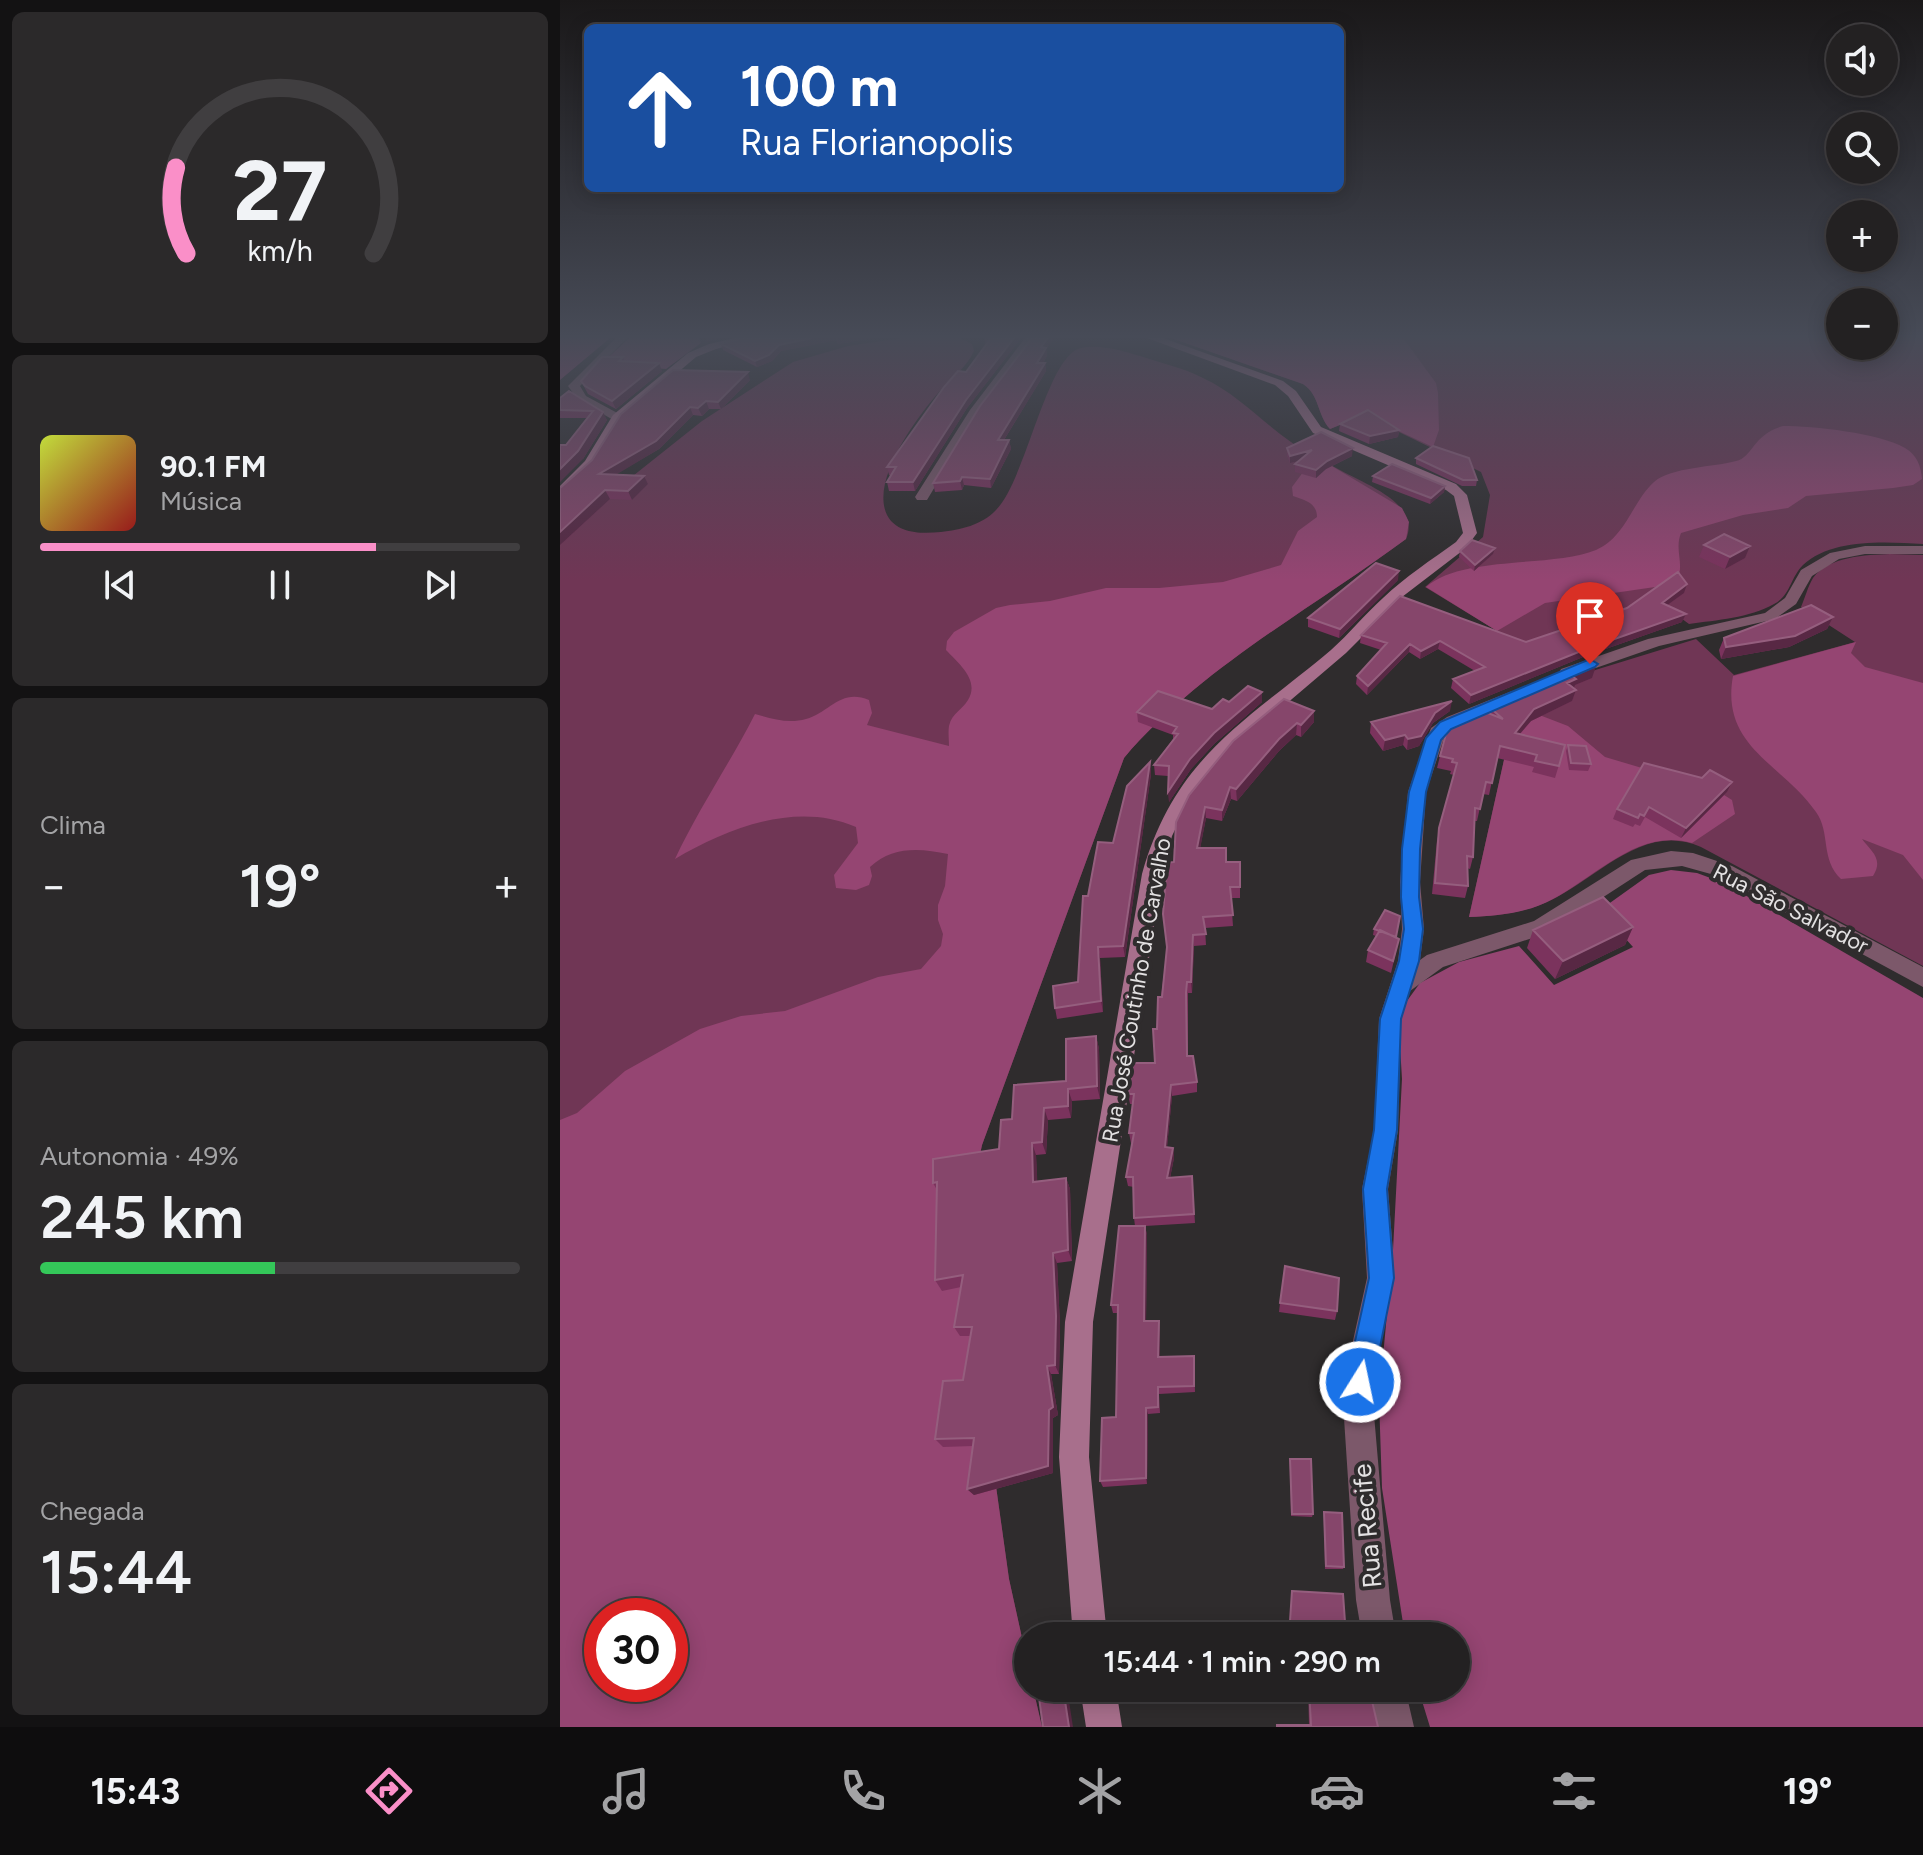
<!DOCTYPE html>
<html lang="pt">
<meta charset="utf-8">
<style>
body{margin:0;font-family:Figtree,sans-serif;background:#2b292a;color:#f1f3f6;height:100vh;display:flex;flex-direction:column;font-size:30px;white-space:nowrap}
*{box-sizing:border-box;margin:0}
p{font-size:26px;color:#a3a3a5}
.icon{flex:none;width:44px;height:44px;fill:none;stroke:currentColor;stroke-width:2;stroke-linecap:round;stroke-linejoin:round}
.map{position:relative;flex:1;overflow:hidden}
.panel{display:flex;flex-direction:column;gap:12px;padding:12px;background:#131213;width:560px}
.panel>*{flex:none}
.guide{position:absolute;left:24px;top:24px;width:760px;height:168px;border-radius:12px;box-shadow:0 4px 20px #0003,0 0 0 2px #403e40;background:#1a4fa0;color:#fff;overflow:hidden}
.tools{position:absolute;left:1266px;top:24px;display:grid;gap:16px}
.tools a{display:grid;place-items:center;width:72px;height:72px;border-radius:50%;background:#232122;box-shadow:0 4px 20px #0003,0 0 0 2px #403e40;font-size:40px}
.speed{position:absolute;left:24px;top:1598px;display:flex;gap:16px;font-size:40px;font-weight:700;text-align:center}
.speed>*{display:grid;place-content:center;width:104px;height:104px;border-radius:50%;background:#232122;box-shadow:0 4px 20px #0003,0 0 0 2px #403e40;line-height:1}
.speed .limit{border:12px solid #d22;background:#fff;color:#111}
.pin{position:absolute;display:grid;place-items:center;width:68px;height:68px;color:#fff;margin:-82px -34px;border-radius:50% 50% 50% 0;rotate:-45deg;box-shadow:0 0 8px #0007}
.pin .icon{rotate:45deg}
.me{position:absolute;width:88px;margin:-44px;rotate:10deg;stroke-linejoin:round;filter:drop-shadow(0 0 6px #0008)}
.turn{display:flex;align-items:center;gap:28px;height:168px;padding:0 24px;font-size:36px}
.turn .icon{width:104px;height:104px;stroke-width:2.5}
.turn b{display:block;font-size:56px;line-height:68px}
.big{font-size:60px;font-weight:600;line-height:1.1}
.panel .widget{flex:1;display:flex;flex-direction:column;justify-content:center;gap:12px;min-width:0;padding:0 28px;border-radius:12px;background:#2b292a}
.panel .dial{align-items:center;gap:0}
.dial svg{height:208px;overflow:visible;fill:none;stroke:#403e40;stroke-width:7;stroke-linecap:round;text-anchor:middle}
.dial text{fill:#f1f3f6;stroke:none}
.song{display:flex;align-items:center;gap:24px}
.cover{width:96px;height:96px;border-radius:12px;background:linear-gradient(135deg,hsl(70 70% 55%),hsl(0 70% 35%))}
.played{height:8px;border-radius:4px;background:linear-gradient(90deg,#fa8fc8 70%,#403e40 70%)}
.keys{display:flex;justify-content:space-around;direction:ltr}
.heat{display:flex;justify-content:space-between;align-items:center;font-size:44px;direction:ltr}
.charge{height:12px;border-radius:6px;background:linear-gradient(90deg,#34c759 49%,#403e40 0)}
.trip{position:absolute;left:454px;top:1622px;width:456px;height:80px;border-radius:40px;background:#232122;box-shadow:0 4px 20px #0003,0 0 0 2px #403e40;font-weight:600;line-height:80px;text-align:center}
.dock{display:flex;height:128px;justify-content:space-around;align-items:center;background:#0e0d0e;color:#a3a3a5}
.dock .icon{width:56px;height:56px}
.dock .active{color:#fa8fc8}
.dock b{font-size:36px;color:#f1f3f6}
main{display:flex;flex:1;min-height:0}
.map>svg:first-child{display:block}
.green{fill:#703655;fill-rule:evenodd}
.forest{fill:#954572;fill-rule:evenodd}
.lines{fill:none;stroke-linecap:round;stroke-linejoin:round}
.street{fill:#7c586a;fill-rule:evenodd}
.secondary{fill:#a86f8c;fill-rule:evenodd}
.wall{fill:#7b335d}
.shaded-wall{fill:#582844}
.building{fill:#86466b;stroke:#955e7e;stroke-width:2}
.route{fill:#1a73e8;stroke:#114b97;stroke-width:2}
.labels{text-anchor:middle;stroke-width:8;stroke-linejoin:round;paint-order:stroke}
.street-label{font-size:22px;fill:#e3e1e2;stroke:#2f2c2d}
.near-street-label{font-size:26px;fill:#e3e1e2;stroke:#2f2c2d}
</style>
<main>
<section class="panel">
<div class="widget dial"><svg viewBox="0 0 100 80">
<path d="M14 69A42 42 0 1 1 86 69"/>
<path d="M14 69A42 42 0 0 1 10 36" stroke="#fa8fc8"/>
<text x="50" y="56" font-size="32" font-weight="700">27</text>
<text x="50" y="72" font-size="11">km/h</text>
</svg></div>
<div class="widget">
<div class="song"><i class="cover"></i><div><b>90.1 FM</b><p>Música</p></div></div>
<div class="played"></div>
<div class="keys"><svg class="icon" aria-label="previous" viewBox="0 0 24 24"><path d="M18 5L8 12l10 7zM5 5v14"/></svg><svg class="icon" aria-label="pause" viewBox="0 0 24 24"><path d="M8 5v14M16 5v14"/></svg><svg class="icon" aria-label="next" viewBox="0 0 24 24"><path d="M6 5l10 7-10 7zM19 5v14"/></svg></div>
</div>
<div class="widget"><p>Clima</p>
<div class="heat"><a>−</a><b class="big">19°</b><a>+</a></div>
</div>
<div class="widget"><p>Autonomia · 49%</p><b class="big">245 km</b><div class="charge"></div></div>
<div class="widget"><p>Chegada</p><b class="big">15:44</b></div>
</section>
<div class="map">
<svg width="1363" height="1727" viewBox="0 0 1363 1727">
<rect width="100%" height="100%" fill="#2f2c2d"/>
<path class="green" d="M342 338H400L412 344 414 351C407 367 391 379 379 392 357 417 310 480 327 515 337 534 362 534 381 532 400 530 422 525 436 510 466 480 487 355 521 348 541 344 562 351 580 356 601 363 624 368 643 378 676 393 701 421 731 442 745 453 762 460 778 469 802 483 862 503 846 539 753 608 639 669 564 758L422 1145 403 1234 406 1272 449 1579 468 1665V1688H473L482 1727H0V534L142 421 233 362 288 346ZM42 1616H110V1684H42Z
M611 338H1280V346H1324V338H1363V544C1326 542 1272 538 1243 565 1230 578 1231 595 1214 604 1189 618 1157 620 1129 624L1114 613 965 648 865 587 923 537 930 495 921 472 804 415 770 429C757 415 760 395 743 384Z
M1330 554 1363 555V966L1141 847C1083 821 1037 879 989 901 964 913 936 916 909 917L950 733 1032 671 1136 639 1174 675 1295 642 1241 607C1245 598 1248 586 1253 578 1269 556 1306 555 1330 554Z"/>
<path class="forest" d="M0 338H50L0 380Z
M69 338H139L141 343 106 369 41 364Z
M611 338H843L876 383 878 393 879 430 873 447 804 415 770 429C757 415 760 395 743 384Z
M1223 426C1253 426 1320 433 1345 448 1357 455 1361 466 1362 479L1353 485 1333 488 1246 496 1228 508 1183 515 1121 533C1114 550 1125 564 1117 580L1095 587 985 603 937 631 866 587C902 555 992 568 1036 550 1066 537 1072 502 1094 482 1111 467 1155 467 1176 461 1193 457 1193 434 1223 426Z
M755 456 842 508 849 522 846 539C753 608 639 669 564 758L422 1145 403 1234 406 1272 449 1579 468 1665V1688H473L482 1727H0V1120L17 1113 65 1071 140 1029 181 1016 225 1011 318 977 361 969 381 946 383 934 378 920V905L385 886 388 854C360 848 332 846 310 867L312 876 309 885 296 890 276 888 274 875 298 843 296 827C236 801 168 828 115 859 139 808 170 763 195 714 212 719 229 724 246 719 270 712 281 688 309 700L312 713 307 725 389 746C389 740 388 732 389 726 392 713 402 710 408 700 420 680 399 664 386 650L387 641 394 632 436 608 450 605 490 601 546 588H599L663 582 721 565 738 531 757 517C757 503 745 500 733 496L732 487ZM42 1616H110V1684H42Z
M1296 642 1291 653 1305 667 1363 683V880L1343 855 1302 839C1311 851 1324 859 1313 876L1281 879C1260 859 1271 833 1256 812 1223 764 1160 747 1173 676Z
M969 711 1008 726 1045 757 1156 790 1172 800 1175 814 1132 843C1080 827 1035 877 993 899 968 913 937 916 909 917L950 733Z
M1111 870 1137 873 1164 883 1363 998V1727H870L858 1688H896V1636H845L822 1488 819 1399 833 1250 842 1079 839 1029 844 1005 860 983 899 962 959 946 994 985 1073 947 1040 910 1089 875Z"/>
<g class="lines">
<path class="street" d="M56 338H67L20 386 26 396 61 415 63 418 57 422 18 400 8 386Z
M465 338H476L419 413 367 500H357L355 497 410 410Z
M1305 546H1363V554H1305L1279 559 1252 576 1236 604 1215 619 1099 646 1007 678 999 673 1001 669 1088 639 1205 613 1225 598 1241 570 1270 553Z
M952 691 960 696 958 700 899 725 885 735 866 792 860 882 864 929 860 960 867 955 974 921 1071 860 1111 851 1133 853 1172 866 1363 967V987L1158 876 1122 866 1085 870 988 933 883 967 850 991 841 1019 838 1130 828 1189 835 1278 818 1354 813 1403 830 1600 836 1636H802L796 1600 783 1403 790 1354 807 1278 802 1189 814 1130 819 1019 838 961 842 929 840 882 848 792 871 728 887 717Z
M809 1688H845L854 1727H818Z"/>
<path class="secondary" d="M175 338H198L156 349 136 357 62 420 34 466 0 497V486L25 461 53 415 128 353 149 344Z
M587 338H603L723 381 736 391 761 427 896 484 907 495 917 533 906 548 842 597 786 653 671 751 627 805 612 836 602 874 533 1322 529 1457 547 1636H513L499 1457 505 1322 582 874C615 757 684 723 771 650 789 634 805 614 823 598 845 577 871 560 896 542L903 533 894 496 886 490 753 433 728 396 715 385Z
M520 1688H556L562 1727H526Z"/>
</g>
<path class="wall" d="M182 338H313L278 344 276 340 221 351 212 361 197 367 163 350 161 344Z
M424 338H461L407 408 355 491H329L327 482 331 476 329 475 327 467 406 372 427 345H426Z
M472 338H494L486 349 487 356 483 363H485L486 371 444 440H449L451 449 431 488 404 485 402 490 375 492 373 483Z
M63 357 65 362 102 371 56 409 28 394 21 381Z
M190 380 161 409H149L142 416 133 415 99 449 56 474 84 476 88 484 72 500 50 499 0 545 32 460 61 414Z
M9 391 47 420 23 459 6 445 27 418H0V398Z
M780 424 839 430 838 437 809 444 779 431Z
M727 448 792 456 766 469 756 478 735 472V464L739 461 730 463 727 456Z
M856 458 917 480 916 486H902L856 464Z
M813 476 885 486 884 492 870 504 812 482Z
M1144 545 1185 558 1165 569 1139 557Z
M900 551 933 554 914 571 899 557Z
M838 580 779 638 748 627V618Z
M1124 593 1107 605 1122 622 1023 657 909 704 891 688 893 679 915 671 878 649 860 659 849 652 807 695 796 684 797 676 821 650 800 643 801 635 966 642Z
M1273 617 1267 629 1229 647 1161 659 1159 650 1164 638Z
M1032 678 1015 685 1014 688 1016 690 1012 701 971 721 960 734 1005 745 995 778 972 772 974 767 937 758 929 795 923 794 917 821H915L913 857 910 869 907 868 908 886 905 898 872 894 877 840 894 775 890 774 891 771 877 768 880 756 925 712 927 705Z
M702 692V702L654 744 631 769 609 802 608 776 595 775 594 765 613 739V735L578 722 577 712 652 709 669 702Z
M754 711V722L741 737 736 735 719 751 677 801 671 799 662 821 646 818 640 848 666 862H680V898H671L673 926 645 928 646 945 634 946 632 993H628V1056L637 1082V1092L612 1096 607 1147 613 1148 614 1158 610 1178 632 1176 635 1223 585 1226 587 1235 586 1321 600 1329V1357L634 1356 635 1392 599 1394 600 1413 588 1414 587 1484 543 1487 540 1481 556 1417 558 1313H553L551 1305 575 1226 574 1218V1187L568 1186 566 1177 572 1143H571L569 1133 573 1104H570L568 1094 595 1063 597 1029 607 949 614 862 629 795Z
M890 711 873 723 859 746 847 750 843 745 823 751 810 733 811 722Z
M1008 745 1031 764 1028 771 1009 770 1006 751Z
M590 762 591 774 565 957 540 958 543 1012 497 1019 495 1008 518 982 528 896Z
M1142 778 1172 782 1167 792 1121 838 1085 817 1080 826 1075 824 1073 827 1053 819 1057 809Z
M1073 927 1065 945 995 979 967 948 973 930Z
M814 929 839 939 831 973 806 962 808 950 816 936 813 935Z
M536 1036 539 1049 540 1099 512 1101 511 1118 488 1120 486 1154 476 1155 477 1181 506 1178 510 1189 512 1261 497 1263 500 1326 499 1374H491L498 1415 493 1418V1473L414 1495 407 1489 413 1446 383 1447 375 1439 403 1380 410 1336H400L394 1327 401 1287 382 1291 375 1280 377 1190 373 1183 439 1149 452 1119 506 1081Z
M720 1303 777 1311 775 1320 719 1312Z
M730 1459 753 1514 752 1517 731 1516Z
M764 1512 784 1567 783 1569H765Z
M748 1688H809L818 1727H716L717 1725H749Z"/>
<path class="shaded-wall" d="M145 338H161L146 342Z
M252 338H276V340L221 351 212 361 197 367 195 361 219 345Z
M277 338H313L278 344Z
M454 338H461L407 408 355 491 353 482 406 400Z
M488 338H494L486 349 487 356 478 371 477 363 481 347Z
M99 363 102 371 56 409 52 401Z
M485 363 486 371 439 448 438 440Z
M188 372 190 380 161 409 158 402Z
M146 401 149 409 142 416 138 408Z
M130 407 133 415 99 449 44 482 39 474Z
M43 412 47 420 23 459 0 482V469Z
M839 430 838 437 809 444 810 436Z
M449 440 451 449 431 488 430 479Z
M793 448 792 456 766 469 756 478V470L767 461Z
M752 450V458L730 463V456Z
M84 476 88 484 72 500 68 491Z
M402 477 404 485 402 490 400 481Z
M885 486 884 492 870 504 871 498Z
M45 490 50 499 0 545V532Z
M1190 546 1185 558 1165 569 1170 557Z
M935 548 933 554 914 571 915 565Z
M839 571 838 580 779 638 780 629Z
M1127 584 1124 593 1099 611 1102 603Z
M1126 614 1122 622 1023 657 909 704 911 695 1026 649Z
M1273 617 1267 629 1229 647 1161 659 1166 647Z
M880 641 878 649 860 659 861 651Z
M850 644 849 652 807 695 808 686Z
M1036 666 1032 678 1015 685 1013 691 1016 690 1012 701 971 721 951 744 955 733 974 709 1007 683 1012 676Z
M702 692V702L654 744 631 769 609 802 608 792 630 759 654 733Z
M892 701 890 711 873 723 859 746 847 750 848 739 875 713Z
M754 711V722L741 737V725Z
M737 723 736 735 719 751 677 801 676 789 719 739Z
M845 735 843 745 823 751 825 740Z
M590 762 591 774 565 957 563 946Z
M1172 782 1167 792 1121 838 1126 828Z
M670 787 671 799 662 821V810Z
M645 807 646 818 638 860 637 848Z
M1073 927 1065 945 995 979 1003 961Z
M633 935 634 946 632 993 631 982Z
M538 947 540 958 543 1012 541 1001Z
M536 1036 539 1049 540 1099 537 1086Z
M611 1085 612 1096 606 1157 605 1147Z
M508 1089 512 1101 511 1118 508 1106Z
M484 1108 488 1120 486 1154 482 1142Z
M472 1143 476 1155 478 1193 473 1182Z
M613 1148 614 1158 608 1188 607 1178Z
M506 1178 510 1189 512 1261 508 1250Z
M585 1226 587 1235 586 1329 584 1321Z
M493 1253 497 1263 500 1326 499 1374 495 1365Z
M599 1321 600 1329V1365L598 1357Z
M487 1366 491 1374 498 1415 493 1418V1473L414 1495 407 1489Z
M586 1408 588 1414 587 1484 586 1478Z
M503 1688H507L513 1727H509Z"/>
<path class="building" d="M182 338H252L219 345 209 355 195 361 161 344Z
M431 338H454L406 400 353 482H327L336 467H327L384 387 398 371 406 372Z
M472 338H488L481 347 486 348 477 363H485L438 440H449L430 479 402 477 400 481 373 483 420 406Z
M42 357H63L59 361 99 363 52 401 25 386 21 381Z
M113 370 188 372 158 402 146 401 138 408 130 407 96 441 39 474 84 476 68 491 45 490 0 532V488L32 460 61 414Z
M9 391 43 412 18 451 0 469V445H6L33 411 0 410V398Z
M808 410 839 430 810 436 780 424Z
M761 432 793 448 767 461 756 470 735 464 752 450 730 456 727 448Z
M873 446 909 458 917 480H903L856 458Z
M832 464 885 486 871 498 813 476Z
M1164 534 1190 546 1170 557 1144 545Z
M912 540 935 548 915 565 900 551Z
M816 563 839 571 780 629 748 618Z
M1118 572 1127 584 1102 603 1126 614 1026 649 911 695 893 679 925 667 880 641 861 651 850 644 808 686 797 676 827 643 801 635 840 596 966 642 1067 608Z
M1251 605 1273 617 1235 636 1166 647 1164 638Z
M1030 662 1036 666 1012 676 1016 679 1007 683 1016 690 974 709 955 733 1005 745 999 766 975 761 977 755 940 746 932 783 926 782 920 809 915 808 913 857 907 856 908 886 875 883 879 828 897 763 892 762 893 759 880 756 887 730 899 719 918 709 943 719 927 705Z
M688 686 702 692 654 733 630 759 608 792 609 766 594 765 618 734 613 733 617 727 577 712 598 691 652 709 663 699 669 702Z
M724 699 754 711 741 725 737 723 719 739 676 789 670 787 662 810 645 807 637 848H666V862H680V887H670L673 915 643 917 646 934 633 935 631 982H627L626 993 627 1056H633L637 1082 611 1085 605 1147 613 1148 607 1178 632 1176 634 1214 574 1218 573 1177H566L574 1133H569L574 1094H568L573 1063H595L593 1029H597L598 997H602L607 947 603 914 607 863 614 862 616 822 629 795 673 741Z
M892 701 875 713 861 736 848 739 845 735 825 740 811 722Z
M1008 745 1026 746 1031 764 1011 763Z
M590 762 563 946 538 947 541 1001 495 1008 493 986 518 982 523 896H528L538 842 553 843 567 786Z
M1084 763 1142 778 1150 770 1172 782 1126 828 1089 807 1084 816 1080 814 1078 818 1057 809Z
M1043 897 1073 927 1003 961 973 930Z
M825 910 840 916 836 937 814 929Z
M820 930 839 939 833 961 808 950Z
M536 1036 537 1086 508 1089V1106L484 1108 482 1142 472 1143 473 1182 506 1178 508 1250 493 1253 496 1316 495 1365 487 1366 493 1407 489 1410 488 1466 407 1489 414 1438 375 1439 383 1381 403 1380 412 1327H394L403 1275 375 1280 377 1182 373 1183V1159L439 1149 441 1120 452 1119 454 1085 506 1081V1039Z
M559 1226H585L584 1321H599L598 1357 634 1356V1386L598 1387V1407L586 1408V1478L540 1481 542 1418 556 1417 558 1305H551Z
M725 1266 779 1278 777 1311 720 1303Z
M730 1459H751L753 1514H732Z
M764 1512 782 1513 784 1567 766 1566Z
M732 1591 783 1594 786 1636H729Z
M484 1688H503L509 1727H483L478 1690Z
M749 1688H809L818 1727H717V1725H751Z"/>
<linearGradient id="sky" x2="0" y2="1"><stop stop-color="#1a1819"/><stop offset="0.58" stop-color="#474b57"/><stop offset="1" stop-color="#474b57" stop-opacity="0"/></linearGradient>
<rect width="1363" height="580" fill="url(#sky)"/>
<path class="route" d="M1030 659 1038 664 1035 667 891 729 881 740 866 792 860 849 859 897 863 929 859 961 841 1019 837 1130 827 1189 834 1278 813 1382 809 1391 800 1395 790 1391 786 1382 809 1278 803 1189 814 1130 820 1019 839 961 844 929 841 897 842 849 849 792 866 738 880 722Z"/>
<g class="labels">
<g class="street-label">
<text transform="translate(1231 908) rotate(27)" y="8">Rua São Salvador</text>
<text transform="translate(576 990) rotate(-80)" y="8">Rua José Coutinho de Carvalho</text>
</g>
<g class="near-street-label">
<text transform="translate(807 1526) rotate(-95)" y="9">Rua Recife</text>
</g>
</g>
</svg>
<div class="tools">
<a><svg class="icon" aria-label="sound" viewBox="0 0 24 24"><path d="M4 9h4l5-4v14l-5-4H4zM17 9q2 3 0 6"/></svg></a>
<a><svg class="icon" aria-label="search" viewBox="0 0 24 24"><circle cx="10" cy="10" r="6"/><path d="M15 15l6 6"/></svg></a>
<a>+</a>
<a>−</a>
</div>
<div class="speed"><div class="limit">30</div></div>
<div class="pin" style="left:1030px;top:664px;background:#d93025"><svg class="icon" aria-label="arrive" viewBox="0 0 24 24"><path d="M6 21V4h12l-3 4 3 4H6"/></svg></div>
<svg class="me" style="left:800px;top:1382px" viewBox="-20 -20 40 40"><circle r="17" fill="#1a73e8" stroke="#fff" stroke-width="3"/><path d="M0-11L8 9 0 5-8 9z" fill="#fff"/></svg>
<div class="trip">15:44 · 1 min · 290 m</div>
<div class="guide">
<div class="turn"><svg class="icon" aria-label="ahead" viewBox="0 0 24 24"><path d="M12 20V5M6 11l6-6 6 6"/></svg><div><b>100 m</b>Rua Florianopolis</div></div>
</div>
</div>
</main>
<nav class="dock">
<b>15:43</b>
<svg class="icon active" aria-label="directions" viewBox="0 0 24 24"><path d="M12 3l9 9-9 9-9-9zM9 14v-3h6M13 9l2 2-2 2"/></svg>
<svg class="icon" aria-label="music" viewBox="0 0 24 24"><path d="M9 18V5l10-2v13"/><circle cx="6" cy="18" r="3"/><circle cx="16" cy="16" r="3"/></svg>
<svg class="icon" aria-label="phone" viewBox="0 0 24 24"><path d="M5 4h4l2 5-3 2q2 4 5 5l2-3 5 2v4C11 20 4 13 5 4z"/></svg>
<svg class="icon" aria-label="climate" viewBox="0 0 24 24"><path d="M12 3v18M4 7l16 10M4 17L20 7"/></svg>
<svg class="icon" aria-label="car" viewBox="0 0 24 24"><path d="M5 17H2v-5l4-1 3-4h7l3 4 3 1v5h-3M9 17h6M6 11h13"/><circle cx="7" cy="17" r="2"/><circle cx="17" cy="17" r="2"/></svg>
<svg class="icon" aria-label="filters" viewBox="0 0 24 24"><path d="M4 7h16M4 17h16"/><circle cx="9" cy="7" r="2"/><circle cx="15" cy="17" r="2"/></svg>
<b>19°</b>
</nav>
